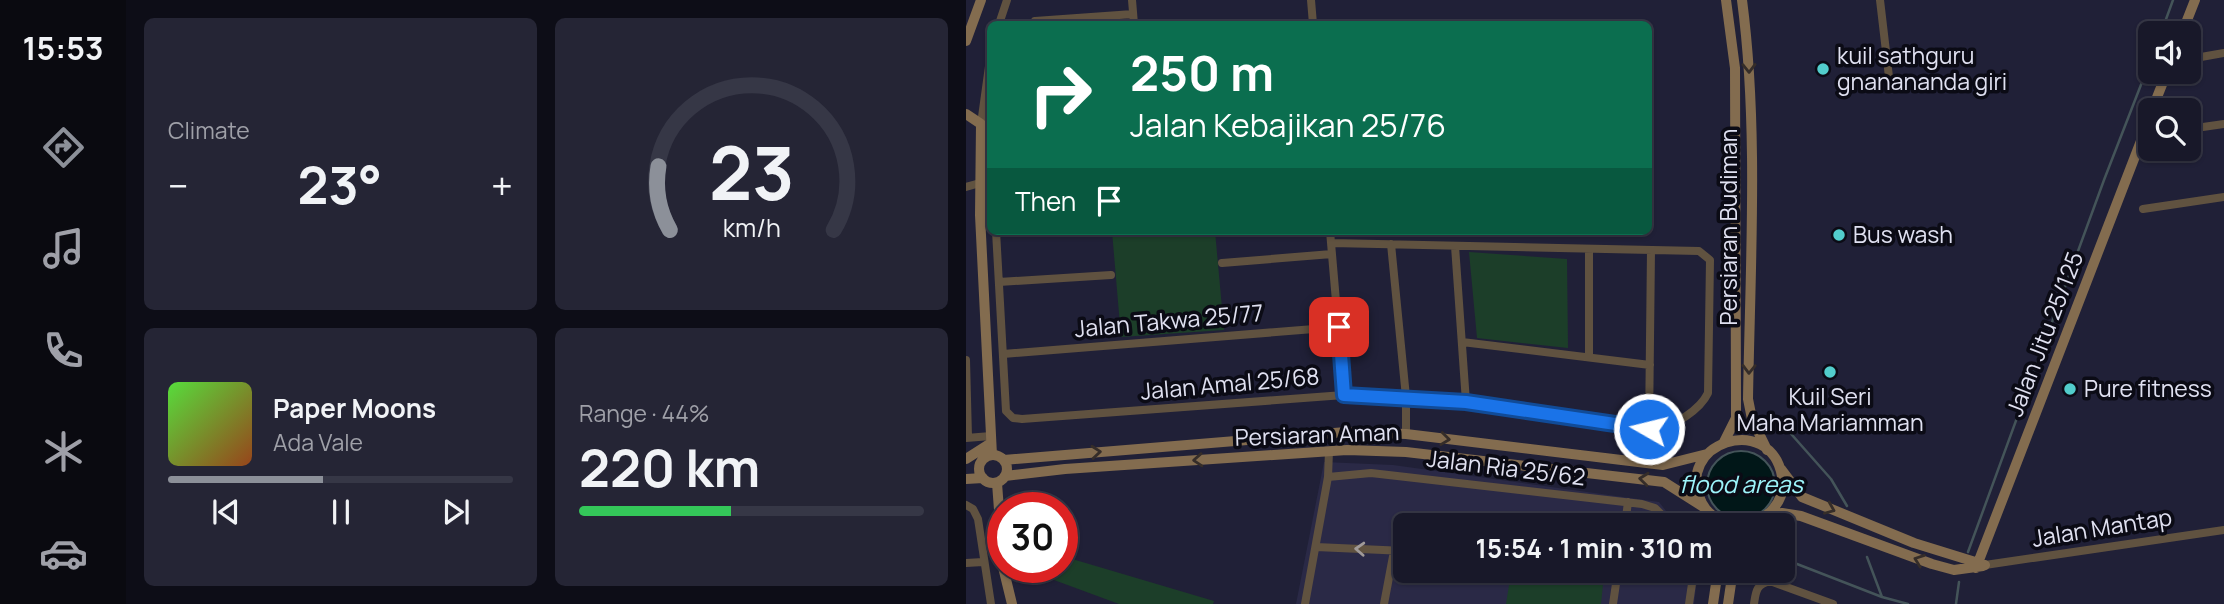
<!DOCTYPE html>
<meta charset="utf-8">
<style>
body{margin:0;font-family:Manrope,sans-serif;background:#252535;color:#f1f3f6;height:100vh;display:flex;flex-direction:column;font-size:26px;white-space:nowrap}
*{box-sizing:border-box;margin:0}
p{font-size:23px;color:#9fa0a8}
.icon{flex:none;width:38px;height:38px;fill:none;stroke:currentColor;stroke-width:2;stroke-linecap:round;stroke-linejoin:round}
.map{position:relative;flex:1;overflow:hidden}
.drawer{display:flex;flex-direction:column;gap:18px;padding:18px;background:#0d0d17;width:840px}
.drawer>*{flex:none}
.guide{position:absolute;left:21px;top:21px;width:665px;height:214px;border-radius:10px;box-shadow:0 2px 5px #0004,0 0 0 2px #363746;background:#0b6e4f;color:#fff;overflow:hidden}
.buttons{position:absolute;left:1172px;top:21px;display:grid;gap:14px}
.buttons a{display:grid;place-items:center;width:63px;height:63px;border-radius:10px;background:#181829;box-shadow:0 2px 5px #0004,0 0 0 2px #363746;font-size:35px}
.speed{position:absolute;left:21px;top:492px;display:flex;gap:14px;font-size:35px;font-weight:700;text-align:center}
.speed>*{display:grid;place-content:center;width:91px;height:91px;border-radius:50%;background:#181829;box-shadow:0 2px 5px #0004,0 0 0 2px #363746;line-height:1}
.speed .limit{border:10px solid #d22;background:#fff;color:#111}
.pin{position:absolute;display:grid;place-items:center;width:60px;height:60px;color:#fff;margin:-30px;border-radius:14px;box-shadow:0 4px 10px #0006}
.me{position:absolute;width:77px;margin:-38px;rotate:278deg;stroke-linejoin:round;filter:drop-shadow(0 0 5px #0008)}
.turn{display:flex;align-items:center;gap:24px;height:147px;padding:0 28px;font-size:32px}
.turn .icon{width:91px;height:91px;stroke-width:2.5}
.turn b{display:block;font-size:49px;line-height:60px}
.then{display:flex;align-items:center;height:66px;padding:0 28px;background:#0003;gap:14px;font-size:26px}
.big{font-size:52px;font-weight:700;line-height:1.1}
.drawer .tile{flex:1;display:flex;flex-direction:column;justify-content:center;gap:10px;min-width:0;padding:0 24px;border-radius:10px;background:#252535}
.drawer .dial{align-items:center;gap:0}
.dial svg{height:182px;overflow:visible;fill:none;stroke:#363746;stroke-width:7;stroke-linecap:round;text-anchor:middle}
.dial text{fill:#f1f3f6;stroke:none}
.song{display:flex;align-items:center;gap:21px}
.cover{width:84px;height:84px;border-radius:10px;background:linear-gradient(135deg,hsl(110 70% 55%),hsl(20 70% 35%))}
.played{height:7px;border-radius:4px;background:linear-gradient(90deg,#8c9099 45%,#363746 45%)}
.keys{display:flex;justify-content:space-around;direction:ltr}
.heat{display:flex;justify-content:space-between;align-items:center;font-size:38px;direction:ltr}
.charge{height:10px;border-radius:5px;background:linear-gradient(90deg,#34c759 44%,#363746 0)}
.drawer .tiles{flex:1;display:grid;gap:18px;grid-template-columns:repeat(2,1fr)}
.trip{position:absolute;left:427px;top:513px;width:402px;height:70px;border-radius:10px;background:#181829;box-shadow:0 2px 5px #0004,0 0 0 2px #363746;font-weight:700;line-height:70px;text-align:center}
main{display:flex;flex:1;min-height:0}
.tabs{display:flex;flex-direction:column;width:126px;justify-content:space-around;align-items:center;background:#0a0a10;color:#9fa0a8}
.tabs .icon{width:49px;height:49px}
.tabs .selected{color:#8c9099}
.tabs b{font-size:32px;color:#f1f3f6}
.map>svg:first-child{display:block}
.built{fill:#2a2946}
.green{fill:#1c3e29}
.water{fill:#011718;stroke:#445459;stroke-width:2}
.lines{fill:none;stroke-linecap:round;stroke-linejoin:round}
.stream{stroke:#445459;stroke-width:2.5}
.street{stroke:#605240;stroke-width:8}
.secondary{stroke:#836c4f;stroke-width:10}
.oneway{stroke:#352d29}
.oneway2{stroke:#a09a98}
.route-casing{stroke:#114b97;stroke-width:18}
.route{stroke:#1a73e8;stroke-width:12}
.poi-dot{fill:#52cdcc;stroke:#0b0b15;stroke-width:2.5}
.labels{text-anchor:middle;stroke-width:7;stroke-linejoin:round;paint-order:stroke}
.poi-label{font-size:23px;fill:#e0e1f1;stroke:#0b0b15;text-anchor:start}
.street-label{font-size:23px;fill:#e0e1f1;stroke:#0b0b15}
.water-label{font-size:24px;font-style:italic;fill:#9df4fa;stroke:#0b0b15}
</style>
<main>
<nav class="tabs">
<b>15:53</b>
<svg class="icon selected" aria-label="directions" viewBox="0 0 24 24"><path d="M12 3l9 9-9 9-9-9zM9 14v-3h6M13 9l2 2-2 2"/></svg>
<svg class="icon" aria-label="music" viewBox="0 0 24 24"><path d="M9 18V5l10-2v13"/><circle cx="6" cy="18" r="3"/><circle cx="16" cy="16" r="3"/></svg>
<svg class="icon" aria-label="phone" viewBox="0 0 24 24"><path d="M5 4h4l2 5-3 2q2 4 5 5l2-3 5 2v4C11 20 4 13 5 4z"/></svg>
<svg class="icon" aria-label="climate" viewBox="0 0 24 24"><path d="M12 3v18M4 7l16 10M4 17L20 7"/></svg>
<svg class="icon" aria-label="car" viewBox="0 0 24 24"><path d="M5 17H2v-5l4-1 3-4h7l3 4 3 1v5h-3M9 17h6M6 11h13"/><circle cx="7" cy="17" r="2"/><circle cx="17" cy="17" r="2"/></svg>
</nav>
<section class="drawer">
<div class="tiles">
<div class="tile"><p>Climate</p>
<div class="heat"><a>−</a><b class="big">23°</b><a>+</a></div>
</div>
<div class="tile dial"><svg viewBox="0 0 100 80">
<path d="M14 69A42 42 0 1 1 86 69"/>
<path d="M14 69A42 42 0 0 1 9 41" stroke="#8c9099"/>
<text x="50" y="56" font-size="32" font-weight="700">23</text>
<text x="50" y="72" font-size="11">km/h</text>
</svg></div>
<div class="tile">
<div class="song"><i class="cover"></i><div><b>Paper Moons</b><p>Ada Vale</p></div></div>
<div class="played"></div>
<div class="keys"><svg class="icon" aria-label="previous" viewBox="0 0 24 24"><path d="M18 5L8 12l10 7zM5 5v14"/></svg><svg class="icon" aria-label="pause" viewBox="0 0 24 24"><path d="M8 5v14M16 5v14"/></svg><svg class="icon" aria-label="next" viewBox="0 0 24 24"><path d="M6 5l10 7-10 7zM19 5v14"/></svg></div>
</div>
<div class="tile"><p>Range · 44%</p><b class="big">220 km</b><div class="charge"></div></div>
</div>
</section>
<div class="map">
<svg width="1258" height="604" viewBox="0 0 1258 604">
<rect width="100%" height="100%" fill="#202037"/>
<path class="built" d="M358 462 427 465 693 502 711 525H439V570L732 571 728 604H330Z"/>
<path class="green" d="M146 231H249L258 330 155 337Z
M503 252 601 259 602 348 511 338Z
M96 556 248 601 247 604H153L88 580 85 567H96Z
M545 573 637 584 635 604H540Z"/>
<path class="water" d="M741 485a34 34 0 1 1 68 0a34 34 0 1 1-68 0Z"/>
<g class="lines">
<path class="stream" d="M1195 33 1207 0
M811 418 865 479 881 506
M1002 552 1138 180 1185 59
M901 557 916 597
M817 563 831 564 916 597 942 604
M990 604 993 582"/>
<path class="street" d="M166 0 168 24
M345 0 347 24
M914 0 923 77
M69 21 167 14
M33 24 41 0
M1235 57 1258 53
M15 124 24 59
M1223 129 1258 124
M0 187 14 183
M1177 209 1258 197
M30 231 40 411 47 418 56 419 378 395 500 402 690 430C708 426 734 410 742 393L744 260 733 251 366 243
M364 231 378 395
M425 244 440 397V434
M489 246 500 402
M623 249V357
M256 263 366 254
M33 282 145 275
M496 342 684 365
M37 354 373 327
M0 360 2 437
M683 429 685 250
M0 438 25 436
M362 477 405 473 676 504 689 508 706 525
M0 505 7 509 12 519 25 604
M659 525 662 502
M350 547 439 551
M0 563 17 562
M1019 565 1258 530
M595 570 651 579
M339 604 362 477 363 451
M418 604 428 551
M647 604 652 570
M723 604 728 570
M788 604C790 591 790 585 804 581L867 604"/>
<path class="secondary" d="M776 0C793 129 784 269 782 399L786 419 801 450
M1216 33 1229 0
M0 41 15 0
M1186 110 1201 72
M0 114 15 124 14 215 26 455
M758 442 770 418V397L769 68 760 0
M13 469a14 14 0 1 1 28 0a14 14 0 1 1-28 0Z
M0 459 25 443
M38 460 380 432 440 434 697 465 741 454
M815 469 836 497 948 543 1019 565
M39 476 99 469 381 450 440 452 698 482 739 508
M0 479 17 478
M31 483 37 563
M801 516 816 513 835 516 966 564 988 570 1017 566
M770 525C755 523 743 516 736 503 706 443 804 411 816 476 821 501 801 521 778 525
M37 567 46 604
M1010 568 1185 115
M747 604 752 570
M762 604 767 570"/>
</g>
<defs><path id="oneway-chevron" d="M-2-3.5L2.5 0L-2 3.5" fill="none" stroke-width="1.6" stroke-linecap="round" stroke-linejoin="round" transform="scale(1.75)"/></defs>
<g class="oneway">
<use href="#oneway-chevron" transform="translate(783 68) rotate(89)"/>
<use href="#oneway-chevron" transform="translate(783 369) rotate(91)"/>
<use href="#oneway-chevron" transform="translate(479 439) rotate(7)"/>
<use href="#oneway-chevron" transform="translate(130 452) rotate(-5)"/>
<use href="#oneway-chevron" transform="translate(232 460) rotate(176)"/>
<use href="#oneway-chevron" transform="translate(678 479) rotate(-174)"/>
<use href="#oneway-chevron" transform="translate(864 509) rotate(23)"/>
<use href="#oneway-chevron" transform="translate(953 560) rotate(-160)"/>
</g>
<use class="oneway2" href="#oneway-chevron" transform="translate(394 549) rotate(-177)"/>
<g class="lines">
<defs>
<path id="route" d="M373 327 378 395 500 402 683 429"/>
</defs>
<use href="#route" class="route-casing"/>
<use href="#route" class="route"/>
</g>
<g class="poi-dot">
<circle cx="857" cy="69" r="7"/>
<circle cx="873" cy="235" r="7"/>
<circle cx="864" cy="372" r="7"/>
<circle cx="1104" cy="389" r="7"/>
</g>
<g class="labels">
<g class="poi-label">
<text x="871" y="64">kuil sathguru<tspan x="871" dy="26">gnanananda giri</tspan></text>
<text x="887" y="243">Bus wash</text>
<text x="1118" y="397">Pure fitness</text>
<text x="864" y="405" text-anchor="middle">Kuil Seri<tspan x="864" dy="26">Maha Mariamman</tspan></text>
</g>
<g class="street-label">
<text transform="translate(763 227) rotate(-90)" y="8">Persiaran Budiman</text>
<text transform="translate(203 321) rotate(-5)" y="8">Jalan Takwa 25/77</text>
<text transform="translate(1079 334) rotate(-69)" y="8">Jalan Jitu 25/125</text>
<text transform="translate(264 384) rotate(-5)" y="8">Jalan Amal 25/68</text>
<text transform="translate(351 435) rotate(-2)" y="8">Persiaran Aman</text>
<text transform="translate(540 468) rotate(7)" y="8">Jalan Ria 25/62</text>
<text transform="translate(1136 528) rotate(-9)" y="8">Jalan Mantap</text>
</g>
<g class="water-label">
<text x="775" y="493">flood areas</text>
</g>
</g>
</svg>
<div class="buttons">
<a><svg class="icon" aria-label="sound" viewBox="0 0 24 24"><path d="M4 9h4l5-4v14l-5-4H4zM17 9q2 3 0 6"/></svg></a>
<a><svg class="icon" aria-label="search" viewBox="0 0 24 24"><circle cx="10" cy="10" r="6"/><path d="M15 15l6 6"/></svg></a>
</div>
<div class="speed"><div class="limit">30</div></div>
<div class="pin" style="left:373px;top:327px;background:#d93025"><svg class="icon" aria-label="arrive" viewBox="0 0 24 24"><path d="M6 21V4h12l-3 4 3 4H6"/></svg></div>
<svg class="me" style="left:683px;top:429px" viewBox="-20 -20 40 40"><circle r="17" fill="#1a73e8" stroke="#fff" stroke-width="3"/><path d="M0-11L8 9 0 5-8 9z" fill="#fff"/></svg>
<div class="trip">15:54 · 1 min · 310 m</div>
<div class="guide">
<div class="turn"><svg class="icon" aria-label="right" viewBox="0 0 24 24"><path d="M7 20v-9h11M14 6l5 5-5 5"/></svg><div><b>250 m</b>Jalan Kebajikan 25/76</div></div>
<div class="then">Then<svg class="icon" aria-label="arrive" viewBox="0 0 24 24"><path d="M6 21V4h12l-3 4 3 4H6"/></svg></div>
</div>
</div>
</main>
